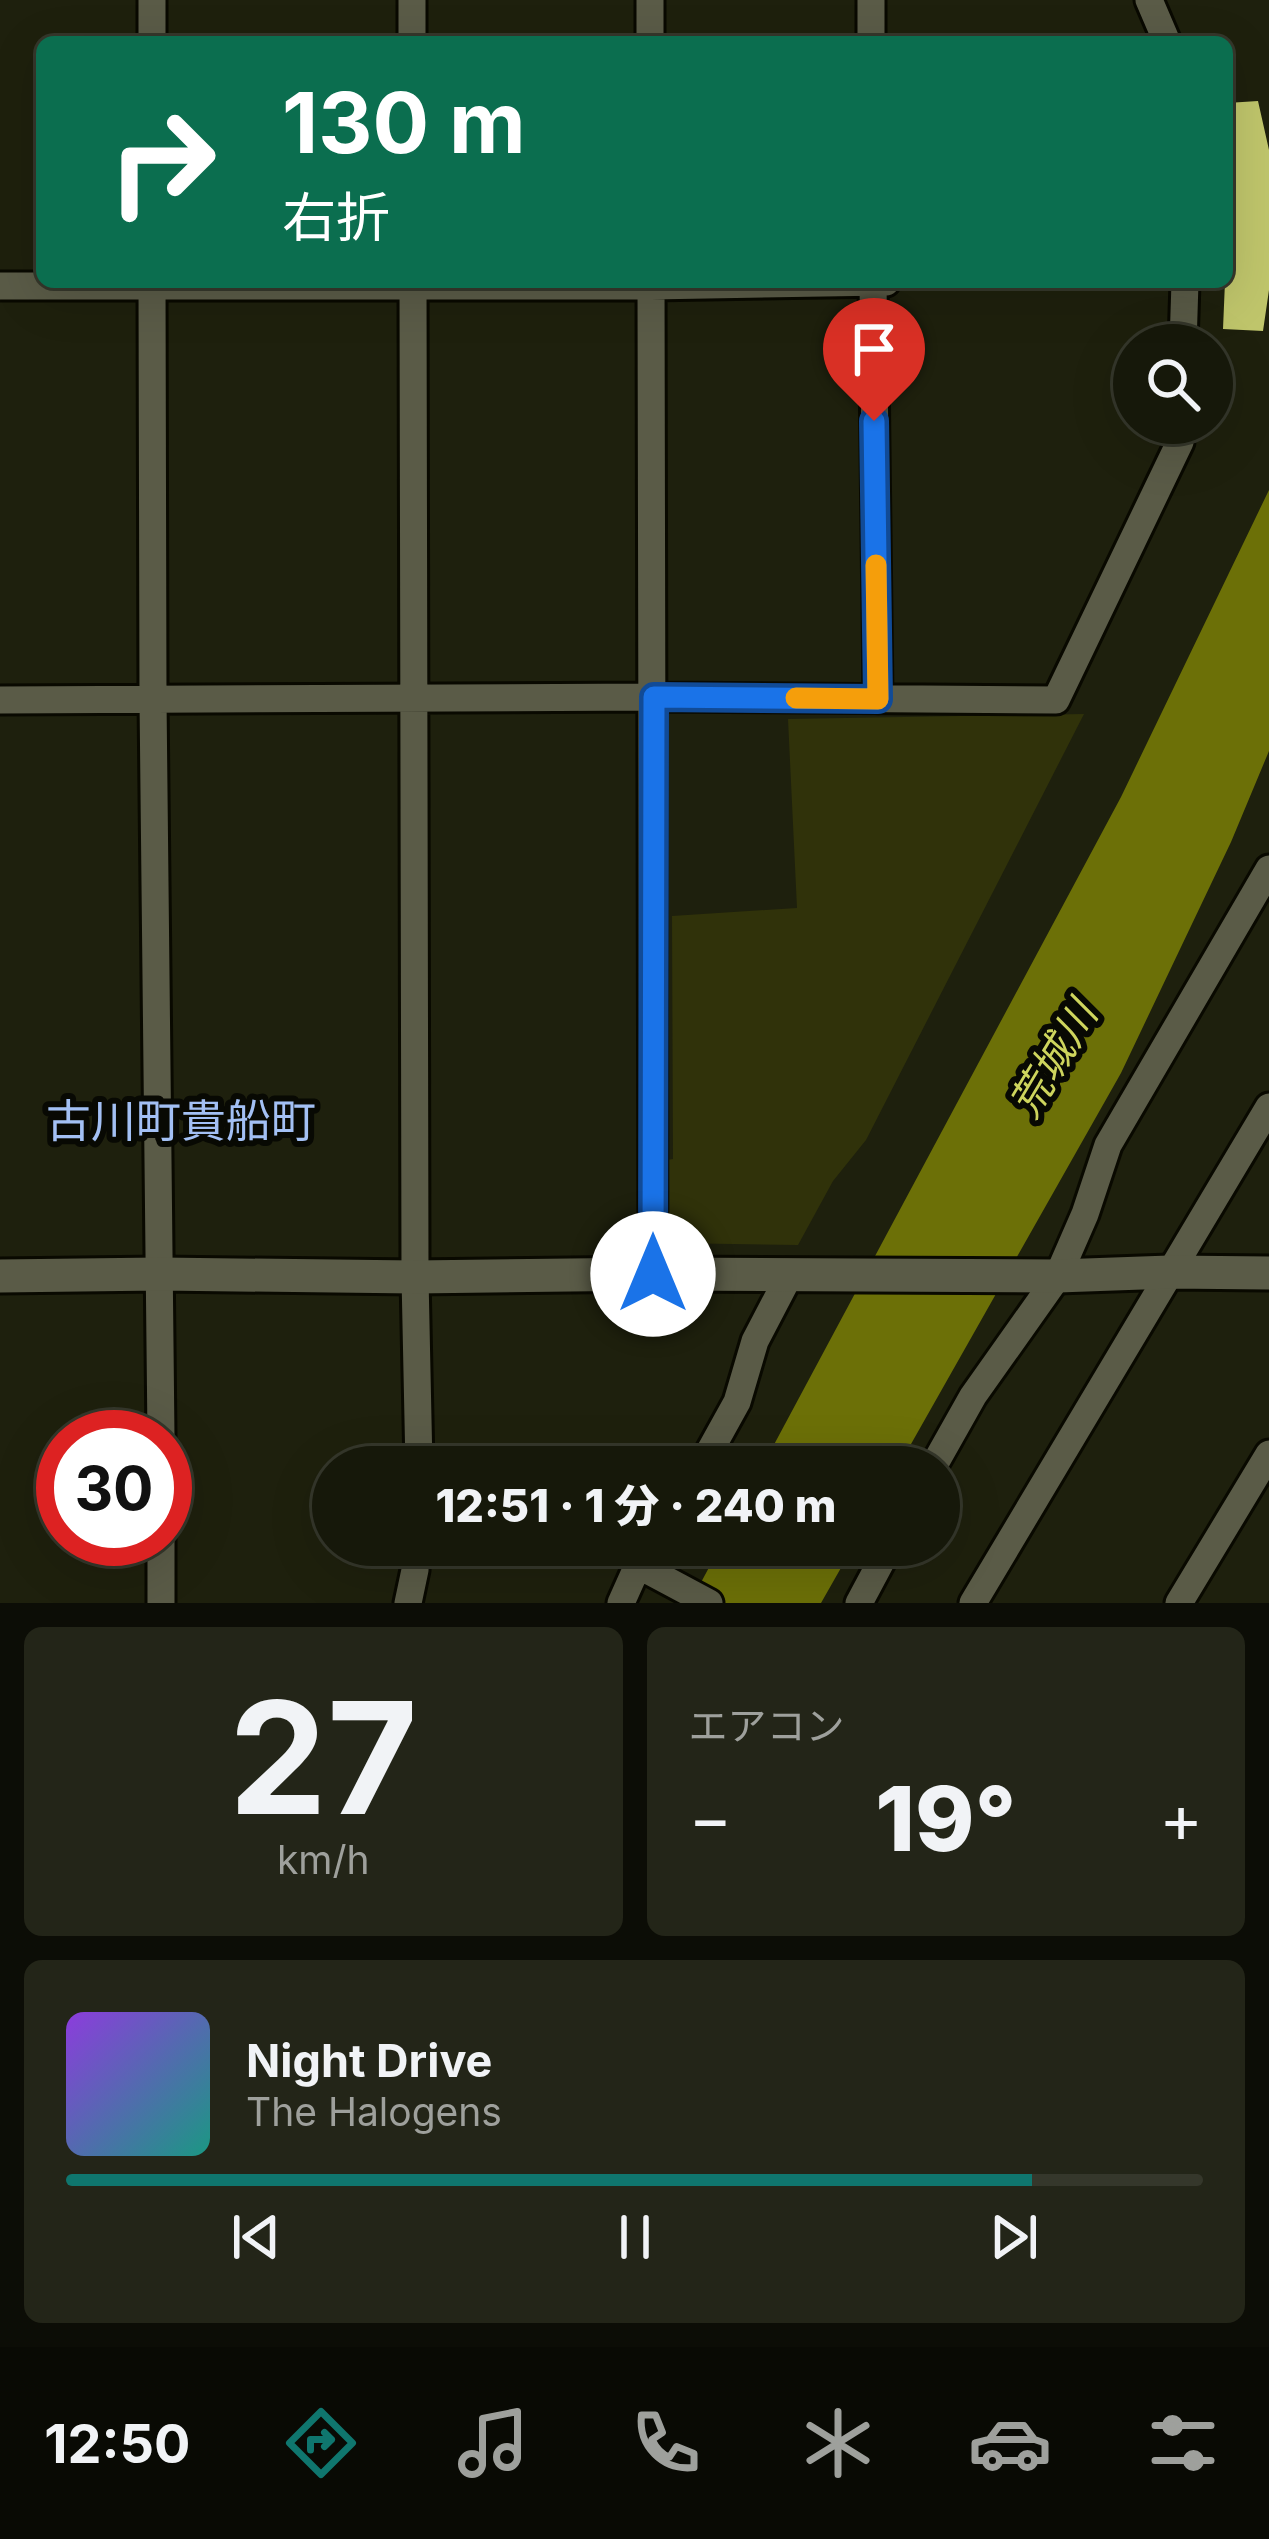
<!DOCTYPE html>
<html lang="ja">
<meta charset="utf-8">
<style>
body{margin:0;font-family:Inter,"Noto Sans JP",sans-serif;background:#232518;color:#f1f3f6;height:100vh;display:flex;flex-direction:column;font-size:45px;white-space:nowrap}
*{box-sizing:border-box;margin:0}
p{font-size:39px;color:#9ea09c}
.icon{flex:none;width:66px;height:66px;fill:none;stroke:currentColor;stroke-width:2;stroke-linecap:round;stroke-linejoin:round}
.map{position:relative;height:1603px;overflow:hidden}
.side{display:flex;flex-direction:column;gap:24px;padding:24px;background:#0c0d06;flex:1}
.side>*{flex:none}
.banner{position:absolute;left:36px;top:36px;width:1197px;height:252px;border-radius:18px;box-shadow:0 12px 48px #0002,0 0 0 3px #35372b;background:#0b6e4f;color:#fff;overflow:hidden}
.buttons{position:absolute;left:1113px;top:324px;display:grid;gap:24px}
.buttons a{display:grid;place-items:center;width:120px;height:120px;border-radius:50%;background:#16180a;box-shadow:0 12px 48px #0002,0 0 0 3px #35372b;font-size:60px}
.speed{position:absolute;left:36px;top:1410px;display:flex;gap:24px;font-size:60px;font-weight:700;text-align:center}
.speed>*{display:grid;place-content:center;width:156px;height:156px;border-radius:50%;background:#16180a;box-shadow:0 12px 48px #0002,0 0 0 3px #35372b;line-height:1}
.speed .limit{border:18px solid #d22;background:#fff;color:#111}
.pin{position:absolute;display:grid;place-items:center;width:102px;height:102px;color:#fff;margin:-123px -51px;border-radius:50% 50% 50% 0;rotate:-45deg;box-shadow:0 0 12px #0007}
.pin .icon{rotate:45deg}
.me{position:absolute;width:132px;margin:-66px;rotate:0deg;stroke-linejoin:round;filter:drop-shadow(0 0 9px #0008)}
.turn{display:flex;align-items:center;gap:42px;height:252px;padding:0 48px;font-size:54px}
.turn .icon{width:156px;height:156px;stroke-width:2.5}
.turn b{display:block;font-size:84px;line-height:102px}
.big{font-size:90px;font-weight:800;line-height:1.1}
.side .card{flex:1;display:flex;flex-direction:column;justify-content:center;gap:18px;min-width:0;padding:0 42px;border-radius:18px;background:#232518}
.side .dial{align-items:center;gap:0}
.dial b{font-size:156px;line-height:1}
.song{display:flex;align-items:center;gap:36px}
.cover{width:144px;height:144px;border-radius:18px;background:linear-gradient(135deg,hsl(270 70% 55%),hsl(170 70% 35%))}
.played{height:12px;border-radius:6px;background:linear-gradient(90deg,#0f766e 85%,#35372b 85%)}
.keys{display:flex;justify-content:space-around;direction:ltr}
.heat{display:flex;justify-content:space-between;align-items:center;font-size:66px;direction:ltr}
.side .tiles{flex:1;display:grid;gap:24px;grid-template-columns:1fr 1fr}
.card:last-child{grid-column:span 2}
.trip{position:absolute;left:312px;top:1446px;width:648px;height:120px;border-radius:60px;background:#16180a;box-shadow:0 12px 48px #0002,0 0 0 3px #35372b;font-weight:800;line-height:120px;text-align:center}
.tabs{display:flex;height:192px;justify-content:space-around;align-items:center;background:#090a04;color:#9ea09c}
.tabs .icon{width:84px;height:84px}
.tabs .selected{color:#0f766e}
.tabs b{font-size:54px;color:#f1f3f6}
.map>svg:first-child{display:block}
.green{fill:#30320a}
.water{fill:#6c7007}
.building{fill:#bfc56b}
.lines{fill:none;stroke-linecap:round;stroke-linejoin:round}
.minor-casing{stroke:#090900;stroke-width:33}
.tertiary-casing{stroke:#090900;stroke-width:39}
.minor{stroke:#5a5b47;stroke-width:27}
.tertiary{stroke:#5a5b47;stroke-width:33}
.route-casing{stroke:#114b97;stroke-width:30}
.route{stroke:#1a73e8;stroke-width:21}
.slow{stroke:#f59e0b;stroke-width:21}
.labels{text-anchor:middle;stroke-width:12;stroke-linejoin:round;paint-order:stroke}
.water-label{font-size:42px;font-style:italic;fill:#ced55d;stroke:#080903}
.quarter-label{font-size:45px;fill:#a3c0f4;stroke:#080903}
</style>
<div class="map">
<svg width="1269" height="1603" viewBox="0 0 1269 1603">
<rect width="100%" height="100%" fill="#1e200d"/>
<path class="green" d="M1084 714 866 1140 833 1181 798 1245 669 1243 667 1160 673 1159 672 916 797 908 788 719Z"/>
<path class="water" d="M1269 490V751L1231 842 1121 1073 898 1467H762L1121 797Z
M721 1545H854L821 1603H690Z"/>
<path class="building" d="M1258 101 1269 150V290L1263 331 1223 329 1229 187 1227 103Z"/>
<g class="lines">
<defs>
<path id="minor" d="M152 0V42
M412 0V42
M650 0V42
M871 0V42
M1149 0 1167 42
M152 282 153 699 161 1437
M413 282 415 1277 419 1467
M651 282 653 1274
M873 282 878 699
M0 286H651L886 282
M1183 345 1185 282
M0 700 654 697 1056 700 1180 442V423
M419 1462H629L665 1467
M701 1467 737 1402 755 1341 790 1274
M933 1467 973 1396 1058 1276 1085 1214 1108 1145 1269 869
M161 1539V1603
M638 1565 709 1603
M408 1603 415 1570 416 1545
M621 1603 638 1565 651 1545
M859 1603 890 1545
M973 1603 1269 1107
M1179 1603 1269 1454"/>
<path id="tertiary" d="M0 1276 160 1274 415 1277 653 1274 1058 1276 1170 1272 1269 1273"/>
</defs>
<use href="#minor" class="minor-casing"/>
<use href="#tertiary" class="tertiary-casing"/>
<use href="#minor" class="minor"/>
<use href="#tertiary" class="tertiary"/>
</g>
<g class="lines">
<defs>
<path id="route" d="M653 1274 654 697 878 699 874 421"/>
</defs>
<use href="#route" class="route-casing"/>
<use href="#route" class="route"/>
<path class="slow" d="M796 698 878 699 876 565"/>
</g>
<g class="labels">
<g class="water-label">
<text transform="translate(1053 1059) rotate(-59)" y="15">荒城川</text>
</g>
<g class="quarter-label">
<text x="181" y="1137">古川町貴船町</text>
</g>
</g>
</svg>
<div class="buttons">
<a><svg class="icon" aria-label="search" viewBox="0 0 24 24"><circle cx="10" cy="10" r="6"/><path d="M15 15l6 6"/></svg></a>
</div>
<div class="speed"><div class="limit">30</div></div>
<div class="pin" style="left:874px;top:421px;background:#d93025"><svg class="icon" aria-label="arrive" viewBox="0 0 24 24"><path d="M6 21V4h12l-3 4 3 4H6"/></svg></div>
<svg class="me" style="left:653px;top:1274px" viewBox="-20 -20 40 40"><circle r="19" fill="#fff"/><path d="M0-13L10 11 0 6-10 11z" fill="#1a73e8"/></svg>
<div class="trip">12:51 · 1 分 · 240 m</div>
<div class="banner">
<div class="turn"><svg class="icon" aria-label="right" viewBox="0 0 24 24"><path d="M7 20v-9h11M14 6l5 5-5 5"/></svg><div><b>130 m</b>右折</div></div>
</div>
</div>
<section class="side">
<div class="tiles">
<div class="card dial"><b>27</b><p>km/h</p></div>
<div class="card"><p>エアコン</p>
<div class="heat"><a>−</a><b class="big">19°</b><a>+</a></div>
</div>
<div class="card">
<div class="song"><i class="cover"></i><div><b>Night Drive</b><p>The Halogens</p></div></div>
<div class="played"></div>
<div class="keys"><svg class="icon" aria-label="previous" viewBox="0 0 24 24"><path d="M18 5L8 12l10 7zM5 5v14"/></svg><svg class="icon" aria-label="pause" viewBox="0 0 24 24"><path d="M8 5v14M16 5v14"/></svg><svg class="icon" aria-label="next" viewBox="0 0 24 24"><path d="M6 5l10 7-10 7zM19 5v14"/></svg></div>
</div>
</div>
</section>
<nav class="tabs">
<b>12:50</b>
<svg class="icon selected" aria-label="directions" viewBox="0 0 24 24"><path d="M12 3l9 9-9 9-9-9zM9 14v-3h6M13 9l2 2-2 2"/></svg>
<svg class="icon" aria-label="music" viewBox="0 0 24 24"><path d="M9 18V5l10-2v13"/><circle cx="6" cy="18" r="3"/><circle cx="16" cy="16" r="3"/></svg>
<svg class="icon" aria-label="phone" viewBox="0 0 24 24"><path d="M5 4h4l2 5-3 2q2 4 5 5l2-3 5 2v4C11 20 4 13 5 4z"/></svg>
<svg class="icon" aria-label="climate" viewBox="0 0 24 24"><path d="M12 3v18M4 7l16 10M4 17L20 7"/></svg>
<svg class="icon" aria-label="car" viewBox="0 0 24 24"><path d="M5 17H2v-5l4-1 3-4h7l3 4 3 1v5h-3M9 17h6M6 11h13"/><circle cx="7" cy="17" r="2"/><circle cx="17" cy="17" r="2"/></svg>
<svg class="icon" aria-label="filters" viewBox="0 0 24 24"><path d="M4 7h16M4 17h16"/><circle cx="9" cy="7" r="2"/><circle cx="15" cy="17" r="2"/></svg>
</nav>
